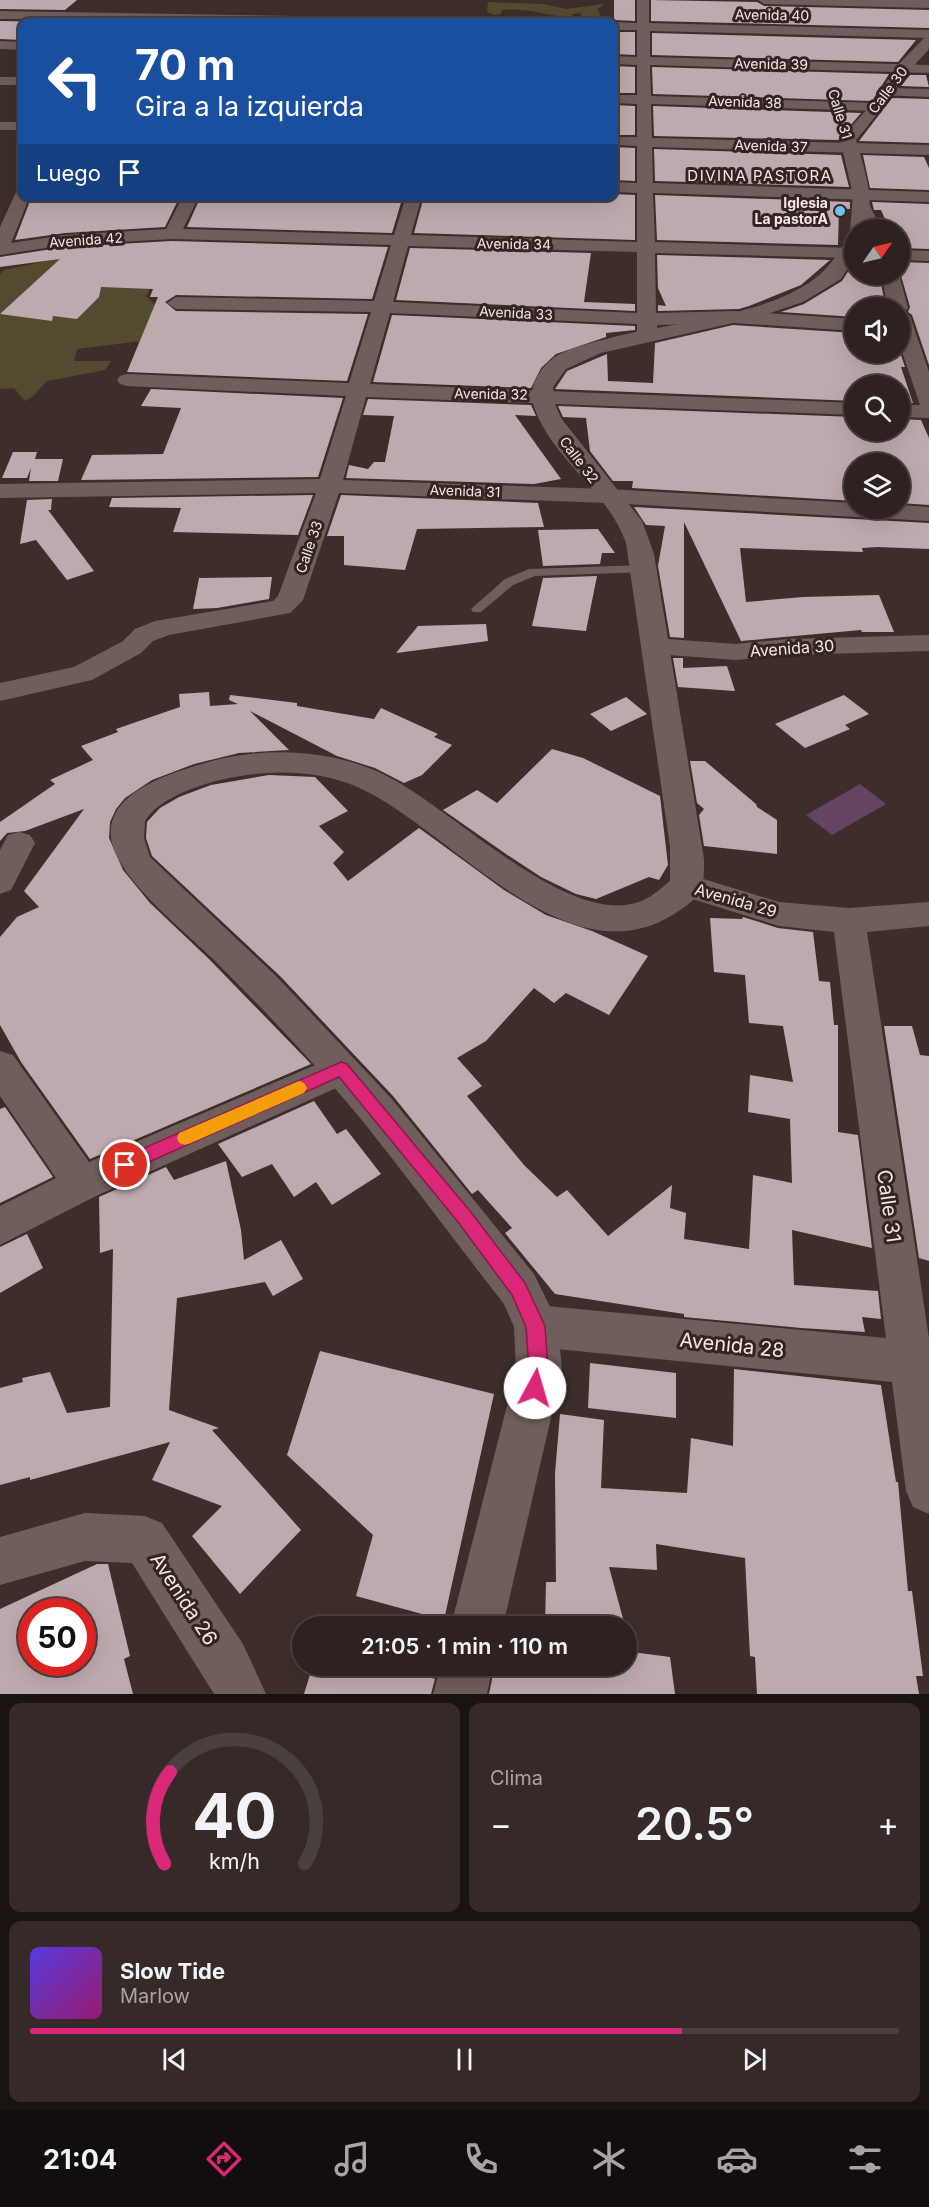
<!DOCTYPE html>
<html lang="es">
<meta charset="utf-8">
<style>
body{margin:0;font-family:Inter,sans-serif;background:#362a29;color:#f1f3f6;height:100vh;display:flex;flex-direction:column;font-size:22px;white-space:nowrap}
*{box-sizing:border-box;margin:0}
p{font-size:20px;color:#a7a4a5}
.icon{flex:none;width:33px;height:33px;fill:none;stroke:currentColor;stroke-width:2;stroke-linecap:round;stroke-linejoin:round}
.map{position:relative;height:1694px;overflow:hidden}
.side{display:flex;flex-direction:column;gap:9px;padding:9px;background:#191312;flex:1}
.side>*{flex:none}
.hud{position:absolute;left:18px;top:18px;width:600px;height:183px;border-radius:12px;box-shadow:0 6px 24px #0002,0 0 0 2px #493f3e;background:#1a4fa0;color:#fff;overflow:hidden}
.needle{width:39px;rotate:56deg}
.buttons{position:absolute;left:844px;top:219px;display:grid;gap:12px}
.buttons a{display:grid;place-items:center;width:66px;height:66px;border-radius:50%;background:#2e2220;box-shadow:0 6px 24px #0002,0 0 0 2px #493f3e;font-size:30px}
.speed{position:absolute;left:18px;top:1598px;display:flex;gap:12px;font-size:30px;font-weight:700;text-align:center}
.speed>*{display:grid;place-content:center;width:78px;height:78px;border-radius:50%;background:#2e2220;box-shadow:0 6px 24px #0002,0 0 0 2px #493f3e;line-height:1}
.speed .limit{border:9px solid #d22;background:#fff;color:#111}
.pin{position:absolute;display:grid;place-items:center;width:51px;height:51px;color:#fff;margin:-26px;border:3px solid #fff;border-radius:50%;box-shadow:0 2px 6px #0007}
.me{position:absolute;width:66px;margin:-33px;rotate:6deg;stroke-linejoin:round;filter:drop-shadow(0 0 4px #0008)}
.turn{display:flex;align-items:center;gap:21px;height:126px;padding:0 18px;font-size:27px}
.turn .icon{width:78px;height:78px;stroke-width:2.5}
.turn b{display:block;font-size:42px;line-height:51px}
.then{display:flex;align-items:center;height:57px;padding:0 18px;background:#0003;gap:12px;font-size:22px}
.big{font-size:45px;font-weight:600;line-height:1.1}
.side .tile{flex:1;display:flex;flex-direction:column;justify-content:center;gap:9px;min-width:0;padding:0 21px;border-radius:12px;background:#362a29}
.side .dial{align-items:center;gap:0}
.dial svg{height:156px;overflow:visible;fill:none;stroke:#493f3e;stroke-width:7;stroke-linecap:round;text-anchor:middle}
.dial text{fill:#f1f3f6;stroke:none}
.song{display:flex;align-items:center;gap:18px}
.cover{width:72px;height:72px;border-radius:9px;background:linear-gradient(135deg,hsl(250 70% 55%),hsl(320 70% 35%))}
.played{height:6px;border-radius:3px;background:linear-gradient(90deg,#db2777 75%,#493f3e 75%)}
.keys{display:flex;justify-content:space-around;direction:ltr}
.heat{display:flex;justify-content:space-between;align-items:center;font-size:33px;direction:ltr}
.side .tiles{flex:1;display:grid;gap:9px;grid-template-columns:1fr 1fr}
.tile:last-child{grid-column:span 2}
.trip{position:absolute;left:292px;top:1616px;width:345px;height:60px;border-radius:30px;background:#2e2220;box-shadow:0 6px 24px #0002,0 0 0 2px #493f3e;font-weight:600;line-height:60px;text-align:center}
.dock{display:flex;height:96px;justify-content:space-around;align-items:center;background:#120e0d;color:#a7a4a5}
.dock .icon{width:42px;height:42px}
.dock .current{color:#db2777}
.dock b{font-size:27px;color:#f1f3f6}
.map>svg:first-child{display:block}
.green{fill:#534b2f}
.water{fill:#644463}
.building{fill:#bdaaaf;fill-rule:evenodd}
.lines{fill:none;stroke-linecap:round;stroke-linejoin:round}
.lane{fill:#6f5e5b;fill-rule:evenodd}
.street{fill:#6f5e5b;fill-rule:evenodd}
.secondary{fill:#6f5e5b;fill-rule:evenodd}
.route{fill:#db2777;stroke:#8e194d;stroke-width:1.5}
.slow{fill:#f59e0b}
.poi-dot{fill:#6ac3f1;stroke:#332422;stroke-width:2}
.labels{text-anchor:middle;stroke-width:6;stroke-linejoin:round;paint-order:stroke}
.far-street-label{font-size:14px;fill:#f2e7e5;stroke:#332422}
.far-poi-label{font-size:14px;font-weight:bold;fill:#f2e7e5;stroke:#332422;text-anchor:end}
.far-neighbourhood-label{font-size:15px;letter-spacing:1.5px;fill:#f2e7e5;stroke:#332422}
.street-label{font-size:16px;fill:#f2e7e5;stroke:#332422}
.near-street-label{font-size:20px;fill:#f2e7e5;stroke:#332422}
</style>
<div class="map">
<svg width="929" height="1694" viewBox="0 0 929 1694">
<rect width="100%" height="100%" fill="#3d2e2b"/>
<path class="green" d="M488 2 543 4 567 9 604 4 598 9 602 21 582 18 580 13 572 14 574 18C547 16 528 7 502 10L501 14 494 15 487 12Z
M61 258 155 280 146 296 155 305 142 341 77 349 74 361H111L105 370 47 381 32 397 25 401 14 388 0 389V274L4 270Z"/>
<path class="water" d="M860 784 886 804 832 835 806 815Z"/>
<path class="building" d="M0 0H77L65 10 0 9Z
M614 0H635V21L614 20Z
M651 0 757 2 764 6 929 10V28L651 21Z
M0 21 52 22H22V40L0 39Z
M614 32H635V55L614 54Z
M652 33 916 40 898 62 652 55Z
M614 66 635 67V93H614Z
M652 67 889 74 872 101 653 94Z
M910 75H926L929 87 901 86Z
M892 98 929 99V143L859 141Z
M614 105 635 106V135H614Z
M653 106 861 113 838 140 654 136Z
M614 147 635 148V181L614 180Z
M654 149 841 155 849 187 655 181Z
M863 155 924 157 929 168V190L870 188Z
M614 194 635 195V240L414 233 424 196H614Z
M655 195 850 202V209L839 208 838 245 657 240Z
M32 196H180L165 227 65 233 15 240Z
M201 196H403L392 233 187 227Z
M872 202 929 204V249L900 248V230H890L881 210H874Z
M172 241 388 247 372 299 176 295 165 302 176 311 368 314 347 381 127 372 158 297H150L153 289 101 287 99 297 77 319 53 316 52 321 0 314 60 259 0 267V257L65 247Z
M410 248 591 253 584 302 635 304V311L396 300Z
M657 255 830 260 801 285 749 306 739 309 658 311V305L666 306 658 288Z
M855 261V274H879L886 308H855V317L781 312 804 304 842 281Z
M900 262 929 263V365L912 315 908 312 910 307 900 272Z
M392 315 635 326V330L606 333V337L556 354 541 368 531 388 373 382Z
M733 325 855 333V352H900L905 367H901L913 403H900V386H855V401L555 389 567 371 607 354 608 381 653 383 655 343Z
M151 389 343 398 318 477 81 480 92 455 163 454 181 408 141 406Z
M368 399 531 405 536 416 515 415 561 479 534 484 346 478 349 465 368 469 374 462H385L394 416 363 415Z
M558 406 855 417V430H900V419L921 420 929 438V505L900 503V464H855V501L632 488 633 481H613L590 451 586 418 563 417Z
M13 452H37L35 459H63L58 481H29L31 468 27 478H2Z
M313 495 298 535 173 532 181 508 109 507 112 498Z
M341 495 538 503 544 527 417 529 405 570 344 565V536H327Z
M52 499 51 510H48L94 571 67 580 36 540 20 544 27 500Z
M634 507 929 523V549L878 547 862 548 863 552 740 548 746 602 803 597 879 595 894 632H862L861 630 741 641 684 522V638L670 637 658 566 665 526 646 525Z
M598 529 615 553H602L600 564 543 566 538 530Z
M597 576 586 631 532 626 543 578Z
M272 577 269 599 217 608 193 609 199 578Z
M486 624 488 641 396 653 418 626Z
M673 658H683V668L727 666 735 691 678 687Z
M209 692 210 706 238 704 229 700 230 695 297 703V706L374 719 381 708 438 734 434 737 452 745 422 775 404 783 375 768 337 756 250 711 289 750 239 753 194 764 152 780 125 798 116 809 110 822 109 838 123 870 150 903 209 959 311 1064 90 1159 21 1062 0 1025V937L17 917 39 907 24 891 84 809 25 831 7 833 0 841V822L55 784 50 780 93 760 81 746 118 732 116 729 180 707 179 694Z
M844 695 869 714 845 725 850 729 805 748 775 724Z
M626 697 647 714 611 731 590 714Z
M552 749 583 758 660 796 668 865 659 880 649 877 596 899 576 894 541 877 506 854 443 810 477 790 497 803Z
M690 761H705L756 804 757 807 777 820V854L704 846 699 815 704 809 697 803Z
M269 775 315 777 348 811 319 826 344 852 333 863 348 881 419 828 504 890 546 915 592 931 648 956 609 1015 566 993 554 1003 534 988 486 1041 457 1058 482 1086 467 1096 524 1165 557 1197 567 1190 608 1236 672 1185 670 1208 686 1213 684 1239 749 1249 753 1175 792 1183 790 1119 748 1112 750 1075 793 1082 783 1026 749 1023 745 975 714 972 710 918 742 919 743 917 778 928 813 932 819 981 830 982 834 1025H838V1132L858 1135 872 1248 792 1230 794 1285 878 1291 881 1319 862 1317 865 1332 801 1328 684 1317V1314L555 1294 505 1233 512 1228 478 1190 472 1194 393 1096 280 976 152 856 146 838 147 822 160 808 179 797 211 785Z
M884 1026H912L920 1055 929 1056V1261L919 1258Z
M314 1101 337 1134 346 1129 381 1174 332 1205 316 1182 294 1197 272 1164 242 1177 218 1144Z
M5 1107 53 1177 0 1203V1109Z
M226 1161 241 1230 244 1260 281 1240 303 1279 273 1296 265 1282 177 1298 169 1410 219 1428 212 1430 301 1530 240 1594 192 1536 222 1506 152 1480 170 1442 30 1480V1477L0 1485V1388L23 1382 22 1378 50 1372 67 1413 110 1407 113 1249 100 1253 99 1197 166 1167 174 1180Z
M27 1234 43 1268 0 1293V1247Z
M320 1351 494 1394 444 1620 356 1596 373 1535 287 1455Z
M590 1363 676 1373V1418L588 1408Z
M734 1369 881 1385 896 1482H898L908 1591H912L923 1676H916L919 1694H757L755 1657 750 1656 745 1558 656 1544 657 1570 609 1567 625 1626H545L546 1582H556L555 1473 560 1414 604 1420 601 1488 687 1493 691 1438 733 1446Z
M97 1564H108L130 1656 124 1659 133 1694H0V1609ZM32 1611H82V1662H32Z
M627 1633 632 1652 670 1657 675 1694H489L495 1665H627Z
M313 1665H392L435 1679 431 1694H304Z"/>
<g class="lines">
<path class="lane" d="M643 565 647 566V572L535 576 513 585 481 612H473L471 609 505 579 529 569Z"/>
<path class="street" d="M637 0H649V23L929 30V38L650 31V57L929 65V73L650 65 651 96 877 103 884 107 877 111 651 104 652 138 929 145V155L652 147 653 183 929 192V202L653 193 655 242 855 248V258L655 253 656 313 734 311 855 319V331L734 323 657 325V336L647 342 637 336V324L390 313 370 384 855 403V415L366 397 343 480 607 489 855 503V508H900V505L929 507V521L607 503 339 493 303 600 290 613 169 635 153 641 141 653 92 680 0 701V683L74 667 123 641 135 629 155 621 273 601 278 596 316 493 0 498V484L320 479 346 396 127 386 120 384 117 380 120 376 127 374 349 383 371 312 176 309 167 303 176 297 374 301 391 245 172 239 65 245 0 255V227L16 192 22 190V196H30L11 243 65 235 166 229 183 196H199L183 229 394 235 406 196H422L411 235 637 242V193L614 192V182L637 183V146L614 145V137H637V104L614 103V95H637V65L614 64V56L637 57V30H614L613 22 637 23ZM408 246 637 252V313L393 302Z
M758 0H929V8L764 4Z
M0 11 421 18 427 22 0 19Z
M0 41 22 42V50L0 49Z
M0 77H22V85H0Z
M888 88 929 89V97L883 95V89Z
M0 122H22V130H0Z
M864 205 870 206 882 230H865L856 210Z
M900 250 929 251V261L900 260Z
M881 274H899L908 308 905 312 910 316 929 372V418L900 417V405H920L900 346V308H888Z
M929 635V651L789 655 736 660 654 654 645 652 641 646 645 640 654 638 736 644 789 639Z
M19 832 30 835 35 843 11 890 0 894V850L8 835Z
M687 874 779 902 849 908 929 902V926L867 932 929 1338V1514L913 1507 906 1491 892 1382 536 1347 521 1341 515 1326 521 1311 536 1305 886 1338 834 932 779 926 676 894 671 886 676 878Z
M0 1051 13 1055 89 1162 341 1054 354 1058 359 1069 354 1080 96 1196 0 1245V1206L56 1178 0 1096Z
M85 1513 145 1516 162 1523 243 1644 266 1694H214L132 1563 85 1561 0 1585V1537Z"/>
<path class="secondary" d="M929 37V49C902 77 882 110 856 140 865 170 874 198 868 230H855V234H853L850 230 853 195 840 139 872 104 898 65 924 38Z
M855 237V257L841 279 803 302 755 318 601 353 566 369 553 387 554 402 561 418 642 521 654 554 704 859C705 890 700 898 674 914 563 985 442 818 350 784 309 769 262 770 220 780 196 786 158 799 145 821L144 838 150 857 278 978 391 1098 534 1274 552 1311 558 1326 562 1370 503 1626H451L516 1370 514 1327 504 1304C457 1244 412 1183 365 1124 317 1065 264 1010 211 957 182 929 116 877 111 838 106 795 163 776 195 766 253 747 318 747 374 770 444 798 563 928 639 902 650 898 661 889 670 881V847L626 543C607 489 550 458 533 404 528 388 539 370 551 360 565 348 592 343 610 338 665 324 741 318 791 293 824 276 828 267 849 238Z
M441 1665H493L487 1694H433Z"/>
</g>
<path class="route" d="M341 1062 347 1064 470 1211 525 1283 545 1326 548 1370 541 1394 535 1397 528 1394 525 1388 529 1370 526 1327 512 1295 458 1222 339 1077 131 1170 125 1172 119 1170 117 1165 119 1159Z"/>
<path class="slow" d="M299 1081 304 1083 307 1088 304 1093 191 1143 185 1145 179 1143 177 1138 179 1133Z"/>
<circle class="poi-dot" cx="840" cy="211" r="6"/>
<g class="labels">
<g class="far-street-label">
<text transform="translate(772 15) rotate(1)" y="5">Avenida 40</text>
<text transform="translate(771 64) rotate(1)" y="5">Avenida 39</text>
<text transform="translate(888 90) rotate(-53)" y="5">Calle 30</text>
<text transform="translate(745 102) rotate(2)" y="5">Avenida 38</text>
<text transform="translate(840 114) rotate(73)" y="5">Calle 31</text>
<text transform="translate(771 146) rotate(2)" y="5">Avenida 37</text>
<text transform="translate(86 240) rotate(-4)" y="5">Avenida 42</text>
<text transform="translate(514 244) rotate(1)" y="5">Avenida 34</text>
<text transform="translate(516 313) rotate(3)" y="5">Avenida 33</text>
<text transform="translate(491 394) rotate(1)" y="5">Avenida 32</text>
<text transform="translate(579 460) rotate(53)" y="5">Calle 32</text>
<text transform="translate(465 491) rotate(2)" y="5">Avenida 31</text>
<text transform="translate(309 547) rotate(-71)" y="5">Calle 33</text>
</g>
<g class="far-poi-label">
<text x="828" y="208">Iglesia<tspan x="828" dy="16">La pastorA</tspan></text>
</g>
<g class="far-neighbourhood-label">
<text x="760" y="181">DIVINA PASTORA</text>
</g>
<g class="street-label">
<text transform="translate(792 648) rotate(-4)" y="6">Avenida 30</text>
<text transform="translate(736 900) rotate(16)" y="6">Avenida 29</text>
</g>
<g class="near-street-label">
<text transform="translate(889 1206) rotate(82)" y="7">Calle 31</text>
<text transform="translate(732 1345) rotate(6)" y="7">Avenida 28</text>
<text transform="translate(184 1599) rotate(57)" y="7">Avenida 26</text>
</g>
</g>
</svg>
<div class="buttons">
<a><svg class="needle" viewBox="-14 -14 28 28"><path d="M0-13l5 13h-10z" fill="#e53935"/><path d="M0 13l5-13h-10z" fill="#a7a4a5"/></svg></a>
<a><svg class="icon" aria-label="sound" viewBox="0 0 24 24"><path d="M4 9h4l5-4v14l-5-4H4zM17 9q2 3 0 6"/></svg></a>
<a><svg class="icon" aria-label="search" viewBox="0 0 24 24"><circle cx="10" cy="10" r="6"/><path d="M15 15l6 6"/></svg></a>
<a><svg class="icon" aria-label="layers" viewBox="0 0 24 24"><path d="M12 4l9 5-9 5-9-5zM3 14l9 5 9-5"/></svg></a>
</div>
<div class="speed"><div class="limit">50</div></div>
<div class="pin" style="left:125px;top:1165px;background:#d93025"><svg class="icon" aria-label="arrive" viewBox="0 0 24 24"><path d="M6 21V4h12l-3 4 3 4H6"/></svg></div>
<svg class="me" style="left:535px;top:1388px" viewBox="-20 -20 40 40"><circle r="19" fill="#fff"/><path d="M0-13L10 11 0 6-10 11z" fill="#db2777"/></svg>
<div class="trip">21:05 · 1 min · 110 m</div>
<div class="hud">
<div class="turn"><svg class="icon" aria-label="left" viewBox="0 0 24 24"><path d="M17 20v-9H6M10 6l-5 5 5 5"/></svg><div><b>70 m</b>Gira a la izquierda</div></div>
<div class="then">Luego<svg class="icon" aria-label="arrive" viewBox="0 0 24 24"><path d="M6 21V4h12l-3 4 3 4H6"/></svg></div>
</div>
</div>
<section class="side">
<div class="tiles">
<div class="tile dial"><svg viewBox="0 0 100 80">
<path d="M14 69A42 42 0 1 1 86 69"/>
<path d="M14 69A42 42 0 0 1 17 22" stroke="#db2777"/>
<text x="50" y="56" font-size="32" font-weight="700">40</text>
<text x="50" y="72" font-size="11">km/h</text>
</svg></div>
<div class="tile"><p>Clima</p>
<div class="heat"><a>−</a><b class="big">20.5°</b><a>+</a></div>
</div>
<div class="tile">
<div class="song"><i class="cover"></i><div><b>Slow Tide</b><p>Marlow</p></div></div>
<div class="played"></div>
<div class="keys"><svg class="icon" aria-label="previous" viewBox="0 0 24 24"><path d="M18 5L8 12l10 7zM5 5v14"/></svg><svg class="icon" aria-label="pause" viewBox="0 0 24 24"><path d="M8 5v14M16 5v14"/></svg><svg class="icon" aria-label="next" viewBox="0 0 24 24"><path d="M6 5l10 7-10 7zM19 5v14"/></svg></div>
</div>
</div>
</section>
<nav class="dock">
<b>21:04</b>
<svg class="icon current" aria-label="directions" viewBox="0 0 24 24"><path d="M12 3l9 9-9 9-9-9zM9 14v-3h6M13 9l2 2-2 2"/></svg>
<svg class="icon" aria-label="music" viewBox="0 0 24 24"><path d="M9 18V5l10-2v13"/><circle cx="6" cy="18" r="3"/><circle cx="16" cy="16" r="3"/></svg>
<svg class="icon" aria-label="phone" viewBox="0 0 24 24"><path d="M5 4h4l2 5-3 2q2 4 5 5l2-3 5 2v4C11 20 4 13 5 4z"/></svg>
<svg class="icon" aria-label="climate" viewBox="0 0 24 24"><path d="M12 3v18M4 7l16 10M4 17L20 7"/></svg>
<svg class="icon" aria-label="car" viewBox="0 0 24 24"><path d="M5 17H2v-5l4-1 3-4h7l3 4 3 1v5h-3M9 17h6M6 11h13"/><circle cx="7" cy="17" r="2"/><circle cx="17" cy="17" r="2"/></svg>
<svg class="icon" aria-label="filters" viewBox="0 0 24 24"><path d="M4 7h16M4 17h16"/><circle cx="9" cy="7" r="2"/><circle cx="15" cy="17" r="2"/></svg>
</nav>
